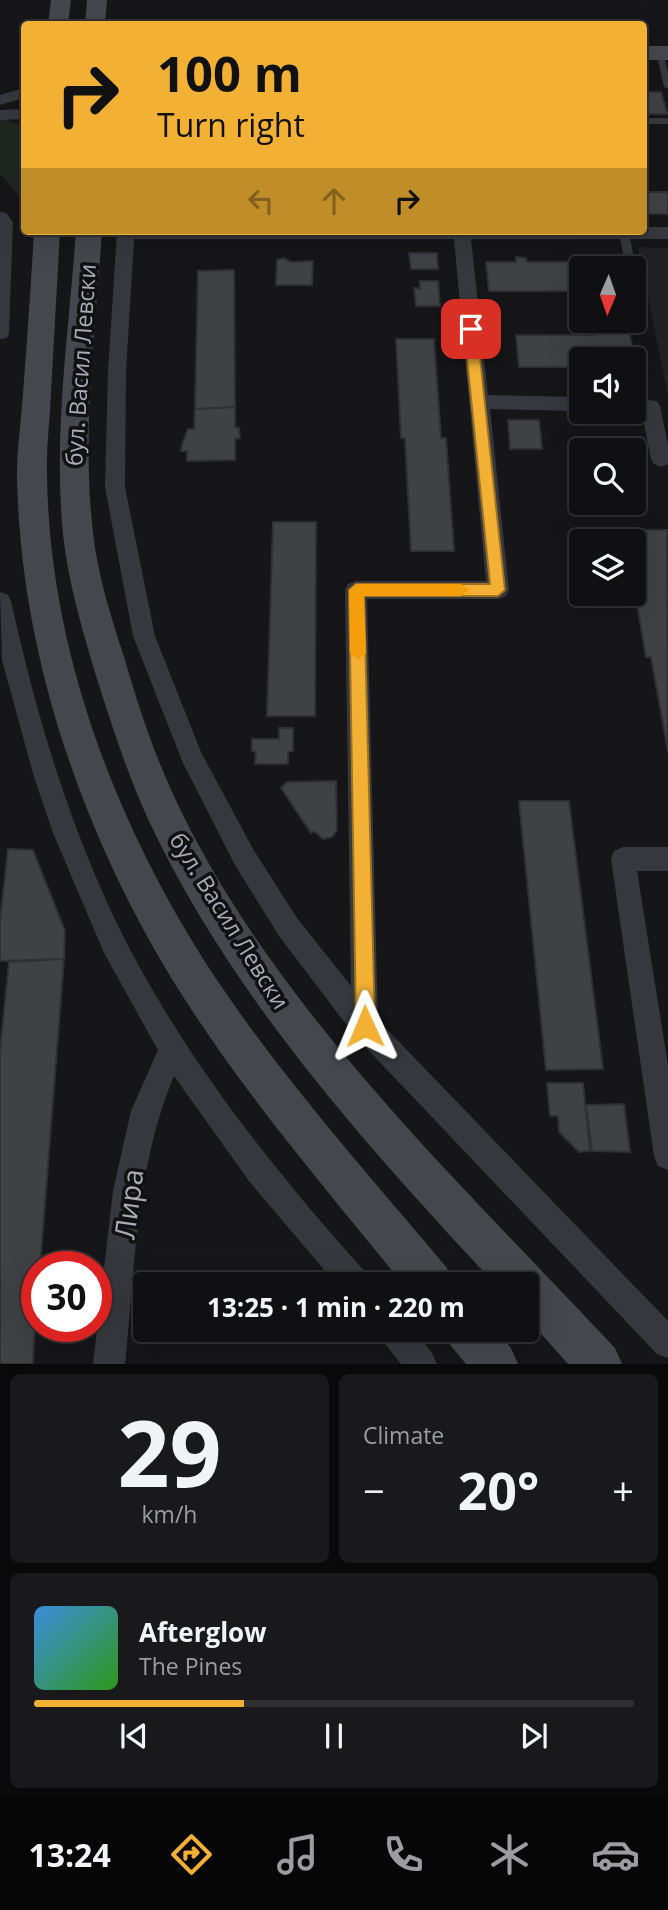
<!DOCTYPE html>
<meta charset="utf-8">
<style>
body{margin:0;font-family:"Open Sans",sans-serif;background:#19191b;color:#f1f3f6;height:100vh;display:flex;flex-direction:column;font-size:26px;white-space:nowrap}
*{box-sizing:border-box;margin:0}
p{font-size:23px;color:#9c9d9f}
.icon{flex:none;width:38px;height:38px;fill:none;stroke:currentColor;stroke-width:2;stroke-linecap:round;stroke-linejoin:round}
.map{position:relative;height:1364px;overflow:hidden}
.drawer{display:flex;flex-direction:column;gap:10px;padding:10px;background:#09090a;flex:1}
.drawer>*{flex:none}
.guide{position:absolute;left:21px;top:21px;width:626px;height:214px;border-radius:7px;box-shadow:0 7px 28px #0002,0 0 0 2px #303032;background:#f2b134;color:#111;overflow:hidden}
.needle{width:46px;rotate:182deg}
.buttons{position:absolute;left:569px;top:256px;display:grid;gap:14px}
.buttons a{display:grid;place-items:center;width:77px;height:77px;border-radius:7px;background:#101012;box-shadow:0 7px 28px #0002,0 0 0 2px #303032;font-size:35px}
.speed{position:absolute;left:21px;top:1251px;display:flex;gap:14px;font-size:35px;font-weight:700;text-align:center}
.speed>*{display:grid;place-content:center;width:91px;height:91px;border-radius:50%;background:#101012;box-shadow:0 7px 28px #0002,0 0 0 2px #303032;line-height:1}
.speed .limit{border:10px solid #d22;background:#fff;color:#111}
.pin{position:absolute;display:grid;place-items:center;width:60px;height:60px;color:#fff;margin:-30px;border-radius:14px;box-shadow:0 4px 10px #0006}
.me{position:absolute;width:77px;margin:-38px;rotate:359deg;stroke-linejoin:round;filter:drop-shadow(0 0 5px #0008)}
.turn{display:flex;align-items:center;gap:24px;height:147px;padding:0 21px;font-size:32px}
.turn .icon{width:91px;height:91px;stroke-width:2.5}
.turn b{display:block;font-size:49px;line-height:60px}
.lanes{display:flex;align-items:center;height:66px;padding:0 21px;background:#0003;justify-content:center;gap:35px;direction:ltr}
.lanes .off{opacity:.35}
.big{font-size:52px;font-weight:700;line-height:1.1}
.drawer .tile{flex:1;display:flex;flex-direction:column;justify-content:center;gap:10px;min-width:0;padding:0 24px;border-radius:10px;background:#19191b}
.drawer .dial{align-items:center;gap:0}
.dial b{font-size:91px;line-height:1}
.song{display:flex;align-items:center;gap:21px}
.cover{width:84px;height:84px;border-radius:10px;background:linear-gradient(135deg,hsl(210 70% 55%),hsl(110 70% 35%))}
.played{height:7px;border-radius:4px;background:linear-gradient(90deg,#f2b134 35%,#303032 35%)}
.keys{display:flex;justify-content:space-around;direction:ltr}
.heat{display:flex;justify-content:space-between;align-items:center;font-size:38px;direction:ltr}
.drawer .tiles{flex:1;display:grid;gap:10px;grid-template-columns:1fr 1fr}
.tile:last-child{grid-column:span 2}
.trip{position:absolute;left:133px;top:1272px;width:406px;height:70px;border-radius:7px;background:#101012;box-shadow:0 7px 28px #0002,0 0 0 2px #303032;font-weight:700;line-height:70px;text-align:center}
.tabs{display:flex;height:112px;justify-content:space-around;align-items:center;background:#060607;color:#9c9d9f}
.tabs .icon{width:49px;height:49px}
.tabs .selected{color:#f2b134}
.tabs b{font-size:32px;color:#f1f3f6}
.map>svg:first-child{display:block}
.built{fill:#222225}
.green{fill:#1e261f}
.building{fill:#404145;stroke:#303034;stroke-width:2}
.lines{fill:none;stroke-linecap:round;stroke-linejoin:round}
.lane{fill:#37383d;fill-rule:evenodd}
.street{fill:#37383d;fill-rule:evenodd}
.secondary{fill:#45474d;fill-rule:evenodd}
.route{fill:#f2b134;stroke:#9d7322;stroke-width:2}
.slow{fill:#f59e0b}
.labels{text-anchor:middle;stroke-width:7;stroke-linejoin:round;paint-order:stroke}
.street-label{font-size:23px;fill:#a8adb8;stroke:#111113}
.near-street-label{font-size:28px;fill:#a8adb8;stroke:#111113}
</style>
<div class="map">
<svg width="668" height="1364" viewBox="0 0 668 1364">
<rect width="100%" height="100%" fill="#161618"/>
<path class="built" d="M638 247 668 248V396Z"/>
<path class="green" d="M0 117 24 127V201L0 174Z"/>
<path class="building" d="M644 92H661L667 114H644Z
M644 192H668V214H644Z
M409 253H437L438 269H411Z
M594 256 609 258 619 268H581V309H578L575 291H489L486 262H516V257L526 258 527 262H587L586 260Z
M284 258 291 262 313 261 312 285H276L277 260Z
M234 270 235 407 195 409 198 271Z
M420 281H438L440 306H416L414 288 420 289Z
M593 320H626L636 361 581 359V367H519L516 335H596Z
M396 339H434L441 438H446L454 551H411L405 438H401Z
M235 407V427L239 428 240 438 235 439V460L187 461V451H181L182 445 188 429H194L195 409Z
M508 420H539L542 449H510Z
M273 522H316L315 716H267Z
M624 530H667L668 752 651 657H646L634 587V541H625Z
M279 728H293V751L288 752V764H255L256 752 252 751V739H279Z
M336 781 337 830 332 837 323 839 314 831 311 833 281 788 287 782Z
M519 801H569L603 1069 546 1070Z
M8 849 33 850 65 931 64 959 0 961V921Z
M64 959 40 1267H37L33 1364H0V1051L9 962Z
M547 1083H583L590 1151 579 1152 559 1132 558 1116H550Z
M624 1104 630 1152 592 1151 586 1105Z"/>
<g class="lines">
<path class="lane" d="M656 51 663 53 668 72V89L664 87Z
M644 118H668V124H644Z
M621 231H627L629 233 636 268 634 270V268H626L619 233Z"/>
<path class="street" d="M24 88V98L0 105V95Z
M24 109V119L0 120V110Z
M0 212 6 213 13 222 9 333 7 338 0 339Z
M644 227H668V239H471L488 395 581 397V411L490 409 509 590 506 596 498 599H367L378 1020 668 1321V1358L657 1354 355 1036 279 936 235 865 183 763 133 636 105 487 108 372 117 231H644ZM134 239H454L486 581H356L348 584 345 590 351 986 297 918 253 849 201 752 155 636 125 487 126 372Z
M634 398 657 401 660 406 668 445V464L661 467 654 464 651 459 642 413 631 411Z
M0 592 8 595 11 601C41 736 82 869 152 989 212 1093 287 1184 366 1273L370 1284H336L249 1181 174 1076C136 1166 135 1268 125 1364H93L113 1191 131 1111 158 1050 104 953 53 833 34 777 2 660Z
M623 847H668V871H637L668 1065V1170L658 1166 654 1156 611 859 614 851Z
M379 1330H414L432 1353 437 1364H401L383 1341Z"/>
<path class="secondary" d="M51 0H71L68 24H48Z
M87 0H107L105 24H85Z
M644 46H668V60H644Z
M34 231H60C57 285 54 339 51 393 50 420 46 447 47 474 49 655 120 835 219 983 287 1084 369 1175 447 1268L453 1284H403C331 1195 256 1108 193 1012 90 856 20 664 17 475 17 449 21 421 23 394 27 340 31 285 34 231Z
M76 231H102C95 336 80 443 95 548 101 586 113 623 125 660 138 705 153 751 173 794 270 1005 459 1181 615 1348L622 1364H568L527 1318V1284H495C363 1142 231 996 148 819 127 773 112 726 97 679 83 632 68 583 63 534 53 433 69 331 76 231Z
M445 1330H496L511 1348 518 1364H466L451 1346Z"/>
</g>
<path class="route" d="M471 325 477 329 505 590 498 596H364L375 1026 372 1033 365 1036 359 1033 356 1026 349 590 356 584H490L464 329Z"/>
<path class="slow" d="M356 584H461L469 590 461 596H364L366 653 358 660 350 653 349 590Z"/>
<g class="labels">
<g class="street-label">
<text transform="translate(81 365) rotate(-86)" y="8">бул. Васил Левски</text>
<text transform="translate(229 921) rotate(58)" y="8">бул. Васил Левски</text>
</g>
<g class="near-street-label">
<text transform="translate(129 1204) rotate(-82)" y="10">Лира</text>
</g>
</g>
</svg>
<div class="buttons">
<a><svg class="needle" viewBox="-14 -14 28 28"><path d="M0-13l5 13h-10z" fill="#e53935"/><path d="M0 13l5-13h-10z" fill="#9c9d9f"/></svg></a>
<a><svg class="icon" aria-label="sound" viewBox="0 0 24 24"><path d="M4 9h4l5-4v14l-5-4H4zM17 9q2 3 0 6"/></svg></a>
<a><svg class="icon" aria-label="search" viewBox="0 0 24 24"><circle cx="10" cy="10" r="6"/><path d="M15 15l6 6"/></svg></a>
<a><svg class="icon" aria-label="layers" viewBox="0 0 24 24"><path d="M12 4l9 5-9 5-9-5zM3 14l9 5 9-5"/></svg></a>
</div>
<div class="speed"><div class="limit">30</div></div>
<div class="pin" style="left:471px;top:329px;background:#d93025"><svg class="icon" aria-label="arrive" viewBox="0 0 24 24"><path d="M6 21V4h12l-3 4 3 4H6"/></svg></div>
<svg class="me" style="left:365px;top:1026px" viewBox="-20 -20 40 40"><path d="M0-17L14 15 0 8-14 15z" fill="#f2b134" stroke="#fff" stroke-width="4"/></svg>
<div class="trip">13:25 · 1 min · 220 m</div>
<div class="guide">
<div class="turn"><svg class="icon" aria-label="right" viewBox="0 0 24 24"><path d="M7 20v-9h11M14 6l5 5-5 5"/></svg><div><b>100 m</b>Turn right</div></div>
<div class="lanes"><svg class="icon off" aria-label="left" viewBox="0 0 24 24"><path d="M17 20v-9H6M10 6l-5 5 5 5"/></svg><svg class="icon off" aria-label="ahead" viewBox="0 0 24 24"><path d="M12 20V5M6 11l6-6 6 6"/></svg><svg class="icon" aria-label="right" viewBox="0 0 24 24"><path d="M7 20v-9h11M14 6l5 5-5 5"/></svg></div>
</div>
</div>
<section class="drawer">
<div class="tiles">
<div class="tile dial"><b>29</b><p>km/h</p></div>
<div class="tile"><p>Climate</p>
<div class="heat"><a>−</a><b class="big">20°</b><a>+</a></div>
</div>
<div class="tile">
<div class="song"><i class="cover"></i><div><b>Afterglow</b><p>The Pines</p></div></div>
<div class="played"></div>
<div class="keys"><svg class="icon" aria-label="previous" viewBox="0 0 24 24"><path d="M18 5L8 12l10 7zM5 5v14"/></svg><svg class="icon" aria-label="pause" viewBox="0 0 24 24"><path d="M8 5v14M16 5v14"/></svg><svg class="icon" aria-label="next" viewBox="0 0 24 24"><path d="M6 5l10 7-10 7zM19 5v14"/></svg></div>
</div>
</div>
</section>
<nav class="tabs">
<b>13:24</b>
<svg class="icon selected" aria-label="directions" viewBox="0 0 24 24"><path d="M12 3l9 9-9 9-9-9zM9 14v-3h6M13 9l2 2-2 2"/></svg>
<svg class="icon" aria-label="music" viewBox="0 0 24 24"><path d="M9 18V5l10-2v13"/><circle cx="6" cy="18" r="3"/><circle cx="16" cy="16" r="3"/></svg>
<svg class="icon" aria-label="phone" viewBox="0 0 24 24"><path d="M5 4h4l2 5-3 2q2 4 5 5l2-3 5 2v4C11 20 4 13 5 4z"/></svg>
<svg class="icon" aria-label="climate" viewBox="0 0 24 24"><path d="M12 3v18M4 7l16 10M4 17L20 7"/></svg>
<svg class="icon" aria-label="car" viewBox="0 0 24 24"><path d="M5 17H2v-5l4-1 3-4h7l3 4 3 1v5h-3M9 17h6M6 11h13"/><circle cx="7" cy="17" r="2"/><circle cx="17" cy="17" r="2"/></svg>
</nav>
